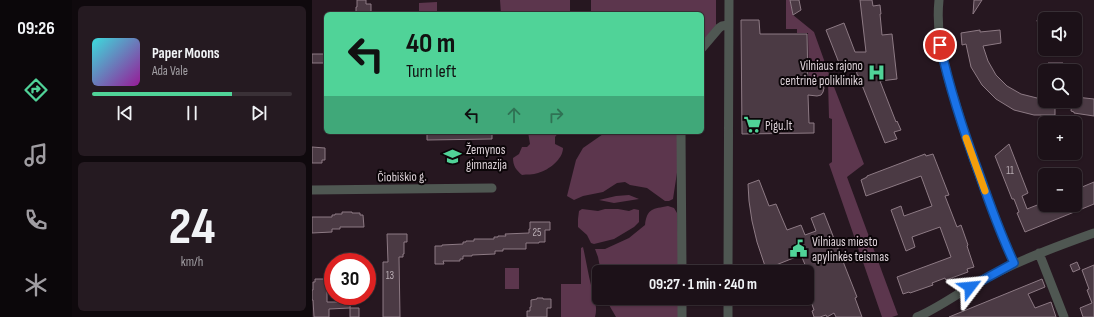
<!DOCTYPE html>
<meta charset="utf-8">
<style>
body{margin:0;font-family:"Sofia Sans Condensed",sans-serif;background:#251a21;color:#f1f3f6;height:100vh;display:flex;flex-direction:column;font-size:15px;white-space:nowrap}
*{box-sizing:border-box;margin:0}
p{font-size:13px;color:#a09da2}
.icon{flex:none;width:22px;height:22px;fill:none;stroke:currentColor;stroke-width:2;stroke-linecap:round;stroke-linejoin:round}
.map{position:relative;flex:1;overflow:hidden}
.sheet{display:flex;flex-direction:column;gap:6px;padding:6px;background:#0f090d;width:240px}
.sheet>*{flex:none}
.hud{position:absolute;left:12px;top:12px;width:380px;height:122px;border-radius:6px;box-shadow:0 1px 3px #0004,0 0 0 1px #3a3137;background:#50d398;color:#111;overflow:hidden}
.buttons{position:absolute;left:726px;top:12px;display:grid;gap:8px}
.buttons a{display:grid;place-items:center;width:44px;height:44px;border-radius:6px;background:#1c1118;box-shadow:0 1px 3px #0004,0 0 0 1px #3a3137;font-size:20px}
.speed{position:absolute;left:12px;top:253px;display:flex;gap:8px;font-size:20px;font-weight:700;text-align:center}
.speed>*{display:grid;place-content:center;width:52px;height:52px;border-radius:50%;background:#1c1118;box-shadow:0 1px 3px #0004,0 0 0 1px #3a3137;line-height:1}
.speed .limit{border:6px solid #d22;background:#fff;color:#111}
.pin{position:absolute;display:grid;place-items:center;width:34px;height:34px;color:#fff;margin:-17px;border:2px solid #fff;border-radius:50%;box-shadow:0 1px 4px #0007}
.me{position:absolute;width:44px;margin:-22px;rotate:61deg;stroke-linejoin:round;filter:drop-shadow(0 0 3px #0008)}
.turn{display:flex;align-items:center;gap:14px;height:84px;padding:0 16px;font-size:18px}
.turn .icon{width:52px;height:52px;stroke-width:2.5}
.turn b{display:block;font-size:28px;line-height:34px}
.lanes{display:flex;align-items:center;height:38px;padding:0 16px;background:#0003;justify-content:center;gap:20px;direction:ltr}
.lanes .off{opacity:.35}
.sheet .widget{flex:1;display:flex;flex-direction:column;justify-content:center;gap:6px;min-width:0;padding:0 14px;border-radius:6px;background:#251a21}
.sheet .dial{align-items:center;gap:0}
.dial b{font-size:52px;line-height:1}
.song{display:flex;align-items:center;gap:12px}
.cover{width:48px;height:48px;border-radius:6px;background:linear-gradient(135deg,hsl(180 70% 55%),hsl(300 70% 35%))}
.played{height:4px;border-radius:2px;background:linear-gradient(90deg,#50d398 70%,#3a3137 70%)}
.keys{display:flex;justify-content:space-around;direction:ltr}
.trip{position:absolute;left:280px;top:265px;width:222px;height:40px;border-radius:6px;background:#1c1118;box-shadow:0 1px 3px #0004,0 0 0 1px #3a3137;font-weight:700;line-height:40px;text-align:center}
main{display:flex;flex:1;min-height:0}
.tabs{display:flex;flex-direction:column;width:72px;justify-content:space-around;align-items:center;background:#0b070a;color:#a09da2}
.tabs .icon{width:28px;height:28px}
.tabs .selected{color:#50d398}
.tabs b{font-size:18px;color:#f1f3f6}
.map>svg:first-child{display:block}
.green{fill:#5c364d}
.building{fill:#4b3a44;stroke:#8d7a84}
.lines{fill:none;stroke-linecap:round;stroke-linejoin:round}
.minor{stroke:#4f5752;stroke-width:9}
.route-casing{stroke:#114b97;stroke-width:10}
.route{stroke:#1a73e8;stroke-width:7}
.slow{stroke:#f59e0b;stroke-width:7}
.labels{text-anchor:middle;stroke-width:4;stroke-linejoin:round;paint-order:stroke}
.number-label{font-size:11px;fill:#b8acb3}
.poi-label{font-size:13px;fill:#ddd2d8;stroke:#0b0508;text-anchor:start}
.street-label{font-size:13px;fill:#ddd2d8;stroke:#0b0508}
</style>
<main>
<nav class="tabs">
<b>09:26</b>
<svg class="icon selected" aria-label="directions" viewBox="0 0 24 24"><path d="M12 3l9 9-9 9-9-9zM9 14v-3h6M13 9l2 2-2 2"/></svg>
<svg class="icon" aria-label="music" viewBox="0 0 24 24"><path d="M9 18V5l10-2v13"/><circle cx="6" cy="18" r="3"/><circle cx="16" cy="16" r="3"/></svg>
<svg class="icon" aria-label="phone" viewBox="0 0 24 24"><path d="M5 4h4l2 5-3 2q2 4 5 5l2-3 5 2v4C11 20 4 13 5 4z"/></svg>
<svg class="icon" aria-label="climate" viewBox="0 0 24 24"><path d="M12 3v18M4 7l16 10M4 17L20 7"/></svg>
</nav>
<section class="sheet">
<div class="widget">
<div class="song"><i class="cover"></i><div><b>Paper Moons</b><p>Ada Vale</p></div></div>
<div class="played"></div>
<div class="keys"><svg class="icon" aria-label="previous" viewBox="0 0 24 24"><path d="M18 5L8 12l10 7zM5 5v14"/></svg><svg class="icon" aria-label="pause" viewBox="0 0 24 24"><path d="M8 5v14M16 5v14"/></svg><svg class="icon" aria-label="next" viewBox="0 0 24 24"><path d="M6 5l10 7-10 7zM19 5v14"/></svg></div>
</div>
<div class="widget dial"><b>24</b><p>km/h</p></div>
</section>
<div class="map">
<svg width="782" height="317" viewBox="0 0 782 317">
<rect width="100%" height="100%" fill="#261720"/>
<path class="green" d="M188 0H258V14H189Z
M279 0H404V25L390 42V14H279Z
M474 0H478L481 15 502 32 517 74 552 164 535 177 586 315 580 317H570L517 164 520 162V119L517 118 516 81 497 77 496 33H485V29H474Z
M125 2V14H107V3Z
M216 132H247L243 137V144L251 148C251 159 237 170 226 173 221 175 215 174 210 175 204 170 201 166 201 158L207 154 210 147H215L218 144Z
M294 132H366V166L361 199 357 201H353L335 188 318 185 313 182 305 183 291 192 271 196 262 200 255 196 264 160 271 148Z
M317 195 327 199 302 203 287 200 304 196Z
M356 206 362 208 365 213 368 272H289L286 257 283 249H293L317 238 333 225C335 208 341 209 356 206Z
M270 209 286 211 293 209H306L317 211 322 209 327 210V222L322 227 302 239 282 244 279 243 275 235 266 227V219L267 211Z
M271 247C274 260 276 273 279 285 282 296 286 306 283 317H249V284H269V248Z
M193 268H207V289H193Z
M293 298H368V317H304Z"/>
<path class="building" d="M45 0H54V4H59V14H44V7H45Z
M478 0H487L489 10 481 15Z
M548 0H560L561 6 568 5 569 14H568L570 35 580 34 585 79 568 81 584 122 585 121 589 130 582 132 585 139 573 143 546 75H545L544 66 536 69 535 65 529 68 514 30 532 23 543 52H554Z
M662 0H670L661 14Z
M733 19V32L728 33 725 20Z
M429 20H447L448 34H495L496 82H507L510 84 512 88 511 92 509 95 505 96 496 95 497 123H502V133L430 134Z
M668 30V32L688 30 689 43 671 46 676 61 684 75 695 86 709 94 733 100V101H743V115H722L702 110 684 99 670 85 659 67 654 44 650 45 649 33Z
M0 54H14V63H0Z
M736 63H751V71H736Z
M764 97 782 99V116L762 113V112L759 111 760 101H763Z
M115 132H180V139L115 140Z
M697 144 716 193 710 196 715 209 733 202V205H763V190L782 182V204L713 232 705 213 707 212 702 199H700L683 156Z
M0 147 13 148V160H10V163H0Z
M613 154 614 156 621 154 637 195 633 196 645 227 649 225 656 245 655 246 662 267 655 269 656 272 634 280 633 278 620 283 621 285 598 293 597 292 591 294 585 277 639 257 628 227 600 237 603 247 594 251 579 210 589 206 592 216 620 206 609 176 554 196 549 180 555 177V176Z
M447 180 457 206 464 204 475 230 489 225 493 235 504 231 499 218 512 213 545 297 543 298 550 317H524L522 313 515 317 514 315 508 317H502L500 311 502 310 497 296 499 295 495 286V272H483L494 267 489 255 454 269 445 242 440 221 437 201 436 184Z
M30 212H40V213H48V215H51L52 227H28V229H20V232L0 233V217H20V215H23V214H30Z
M218 222H238V230H233V242H227V243H214V249H191V251H183V254L160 255V256H151V259H148V261H131L132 264H123V246H130V245L151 244V242H154V241H162V239H182V237H186V236H194L193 234 217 233V229H218Z
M75 234H95V242H92V254H91V257H87L88 317H71V262H76Z
M765 262 768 269 761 272 758 265Z
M782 265V317H771L768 308 780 303 775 290 777 289 770 270Z
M3 279H15V302H28V296H39L38 308 17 309V317H2L1 300H0V290H1V282H3Z
M730 279 733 287 716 294 723 308 739 302 744 317H637Z
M225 298H231V299H239V308H235V317H215V311H218V307H219V300L225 299Z
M38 308H47V317H38Z"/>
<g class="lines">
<path class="minor" d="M627 0C624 29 630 57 638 85 646 113 655 141 665 169 677 201 688 233 702 263
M390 48 407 28 410 26 416 25
M369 132 370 272
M0 190 180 188
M727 253 752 317
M416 272 417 0
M370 298V317
M416 317V298
M605 317C627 308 647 292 669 281 705 261 743 247 782 233"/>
</g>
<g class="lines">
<defs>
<path id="route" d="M628 45C638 90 652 133 668 176 678 205 689 235 702 263L658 287"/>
</defs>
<use href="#route" class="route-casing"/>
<use href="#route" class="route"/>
<path class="slow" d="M654 138 673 191"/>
</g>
<defs>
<symbol id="hospital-bare" viewBox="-9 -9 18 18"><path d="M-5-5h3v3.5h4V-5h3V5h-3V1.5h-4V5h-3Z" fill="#50d398" stroke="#0b0508" stroke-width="2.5" paint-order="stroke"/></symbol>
<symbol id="supermarket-bare" viewBox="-9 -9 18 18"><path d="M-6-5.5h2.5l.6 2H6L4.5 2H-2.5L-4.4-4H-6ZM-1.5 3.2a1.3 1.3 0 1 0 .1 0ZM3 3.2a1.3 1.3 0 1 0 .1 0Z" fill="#50d398" stroke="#0b0508" stroke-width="2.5" paint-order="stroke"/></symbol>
<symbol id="school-bare" viewBox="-9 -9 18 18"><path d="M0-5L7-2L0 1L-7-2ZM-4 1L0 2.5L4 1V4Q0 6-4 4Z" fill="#50d398" stroke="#0b0508" stroke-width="2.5" paint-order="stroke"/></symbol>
<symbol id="civic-bare" viewBox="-9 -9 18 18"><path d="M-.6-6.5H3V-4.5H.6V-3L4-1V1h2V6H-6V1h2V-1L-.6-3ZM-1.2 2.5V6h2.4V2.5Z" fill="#50d398" stroke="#0b0508" stroke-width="2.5" paint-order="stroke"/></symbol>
</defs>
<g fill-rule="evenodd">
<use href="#hospital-bare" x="552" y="60" width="25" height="25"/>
<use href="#supermarket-bare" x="428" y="112" width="25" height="25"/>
<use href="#school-bare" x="128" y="144" width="25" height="25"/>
<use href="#civic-bare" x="474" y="236" width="25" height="25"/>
</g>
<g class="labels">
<g class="number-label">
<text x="698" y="174">11</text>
<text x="225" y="236">25</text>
<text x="78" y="279">13</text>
</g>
<g class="poi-label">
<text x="551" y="70" text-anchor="end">Vilniaus rajono<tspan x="551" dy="15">centrinė poliklinika</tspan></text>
<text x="453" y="130">Pigu.lt</text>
<text x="154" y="154">Žemynos<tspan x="154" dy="15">gimnazija</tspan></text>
<text x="500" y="246">Vilniaus miesto<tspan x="500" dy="15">apylinkės teismas</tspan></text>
</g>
<g class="street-label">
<text transform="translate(90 176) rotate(-1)" y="5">Čiobiškio g.</text>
</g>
</g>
</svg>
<div class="buttons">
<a><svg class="icon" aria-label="sound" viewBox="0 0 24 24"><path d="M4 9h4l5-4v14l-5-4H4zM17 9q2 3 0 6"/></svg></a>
<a><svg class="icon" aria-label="search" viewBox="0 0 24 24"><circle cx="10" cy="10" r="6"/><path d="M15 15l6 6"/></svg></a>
<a>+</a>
<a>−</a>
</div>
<div class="speed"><div class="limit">30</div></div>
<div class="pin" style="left:628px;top:45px;background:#d93025"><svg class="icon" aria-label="arrive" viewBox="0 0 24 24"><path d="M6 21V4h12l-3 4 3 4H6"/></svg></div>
<svg class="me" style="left:658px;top:287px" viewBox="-20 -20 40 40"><path d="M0-17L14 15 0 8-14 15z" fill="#1a73e8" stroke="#fff" stroke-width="4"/></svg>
<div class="trip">09:27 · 1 min · 240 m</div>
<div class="hud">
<div class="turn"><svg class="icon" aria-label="left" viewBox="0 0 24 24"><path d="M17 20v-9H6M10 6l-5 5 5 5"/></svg><div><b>40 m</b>Turn left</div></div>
<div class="lanes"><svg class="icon" aria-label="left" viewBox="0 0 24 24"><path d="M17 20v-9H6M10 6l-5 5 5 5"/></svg><svg class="icon off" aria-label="ahead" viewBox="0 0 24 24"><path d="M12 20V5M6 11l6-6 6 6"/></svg><svg class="icon off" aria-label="right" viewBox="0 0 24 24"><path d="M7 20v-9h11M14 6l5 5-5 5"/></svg></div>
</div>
</div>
</main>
